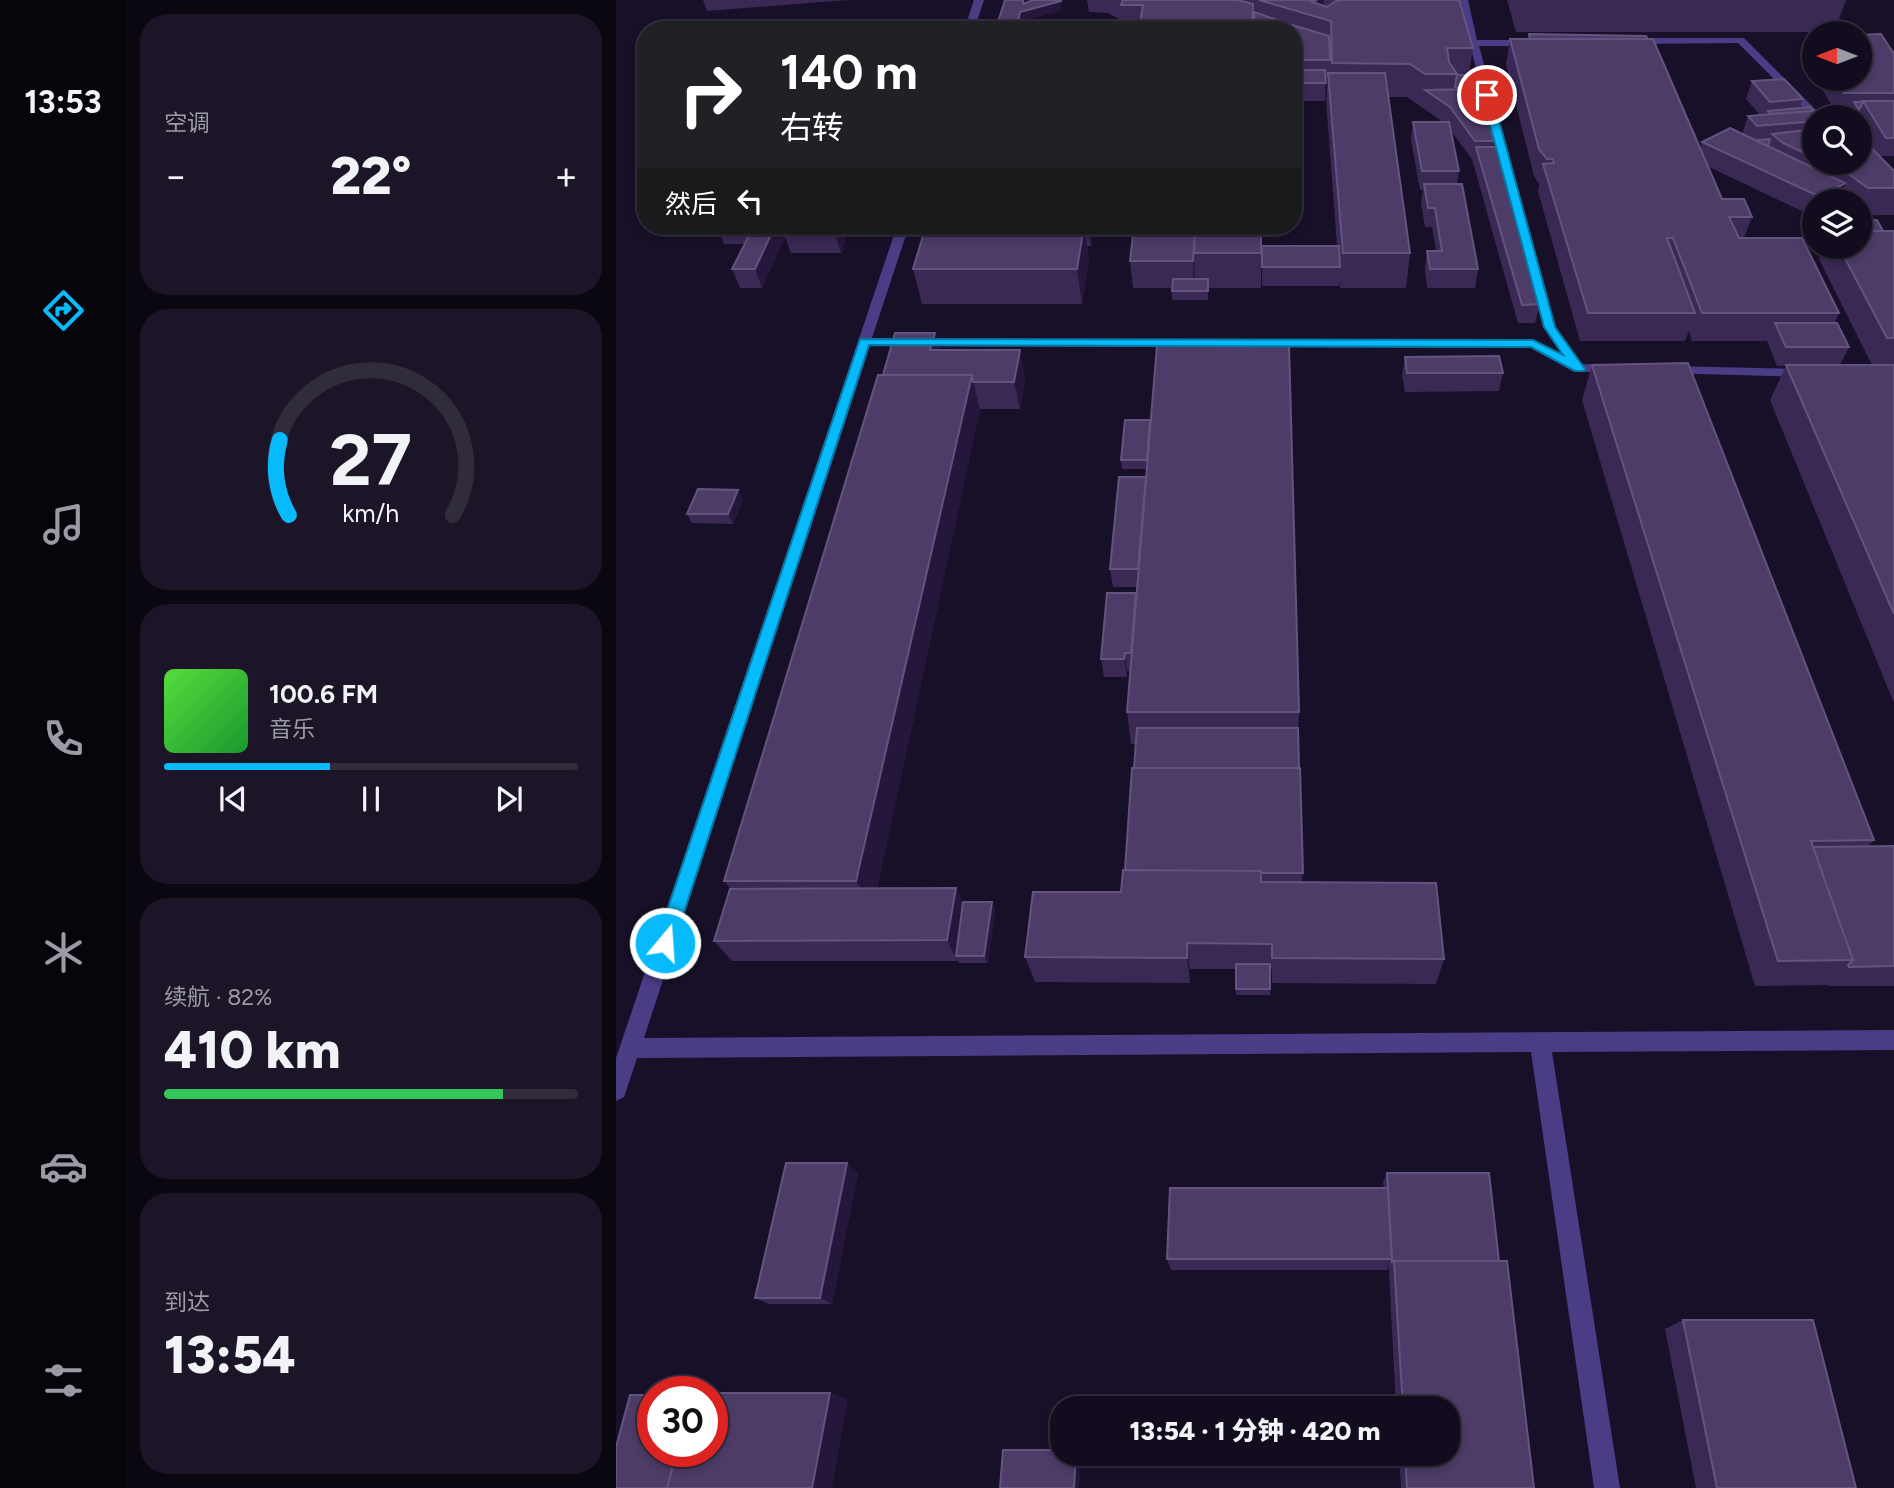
<!DOCTYPE html>
<html lang="zh">
<meta charset="utf-8">
<style>
body{margin:0;font-family:Figtree,"Noto Sans SC",sans-serif;background:#1b1527;color:#f1f3f6;height:100vh;display:flex;flex-direction:column;font-size:26px;white-space:nowrap}
*{box-sizing:border-box;margin:0}
p{font-size:23px;color:#9c9ba4}
.icon{flex:none;width:38px;height:38px;fill:none;stroke:currentColor;stroke-width:2;stroke-linecap:round;stroke-linejoin:round}
.map{position:relative;flex:1;overflow:hidden}
.panel{display:flex;flex-direction:column;gap:14px;padding:14px;background:#0a0710;width:490px}
.panel>*{flex:none}
.banner{position:absolute;left:21px;top:21px;width:665px;height:214px;border-radius:28px;box-shadow:0 4px 10px #0003,0 0 0 2px #312c3c;background:#202124;color:#fff;overflow:hidden}
.needle{width:46px;rotate:270deg}
.buttons{position:absolute;left:1186px;top:21px;display:grid;gap:14px}
.buttons a{display:grid;place-items:center;width:70px;height:70px;border-radius:50%;background:#120c1e;box-shadow:0 4px 10px #0003,0 0 0 2px #312c3c;font-size:35px}
.speed{position:absolute;left:21px;top:1376px;display:flex;gap:14px;font-size:35px;font-weight:700;text-align:center}
.speed>*{display:grid;place-content:center;width:91px;height:91px;border-radius:50%;background:#120c1e;box-shadow:0 4px 10px #0003,0 0 0 2px #312c3c;line-height:1}
.speed .limit{border:10px solid #d22;background:#fff;color:#111}
.pin{position:absolute;display:grid;place-items:center;width:60px;height:60px;color:#fff;margin:-30px;border:4px solid #fff;border-radius:50%;box-shadow:0 2px 7px #0007}
.me{position:absolute;width:77px;margin:-38px;rotate:18deg;stroke-linejoin:round;filter:drop-shadow(0 0 5px #0008)}
.turn{display:flex;align-items:center;gap:24px;height:147px;padding:0 28px;font-size:32px}
.turn .icon{width:91px;height:91px;stroke-width:2.5}
.turn b{display:block;font-size:49px;line-height:60px}
.then{display:flex;align-items:center;height:66px;padding:0 28px;background:#0003;gap:14px;font-size:26px}
.big{font-size:52px;font-weight:800;line-height:1.1}
.panel .card{flex:1;display:flex;flex-direction:column;justify-content:center;gap:10px;min-width:0;padding:0 24px;border-radius:28px;background:#1b1527}
.panel .dial{align-items:center;gap:0}
.dial svg{height:182px;overflow:visible;fill:none;stroke:#312c3c;stroke-width:7;stroke-linecap:round;text-anchor:middle}
.dial text{fill:#f1f3f6;stroke:none}
.song{display:flex;align-items:center;gap:21px}
.cover{width:84px;height:84px;border-radius:10px;background:linear-gradient(135deg,hsl(110 70% 55%),hsl(130 70% 35%))}
.played{height:7px;border-radius:4px;background:linear-gradient(90deg,#06bafb 40%,#312c3c 40%)}
.keys{display:flex;justify-content:space-around;direction:ltr}
.heat{display:flex;justify-content:space-between;align-items:center;font-size:38px;direction:ltr}
.charge{height:10px;border-radius:5px;background:linear-gradient(90deg,#34c759 82%,#312c3c 0)}
.trip{position:absolute;left:434px;top:1396px;width:410px;height:70px;border-radius:28px;background:#120c1e;box-shadow:0 4px 10px #0003,0 0 0 2px #312c3c;font-weight:800;line-height:70px;text-align:center}
main{display:flex;flex:1;min-height:0}
.tab-bar{display:flex;flex-direction:column;width:126px;justify-content:space-around;align-items:center;background:#07050c;color:#9c9ba4}
.tab-bar .icon{width:49px;height:49px}
.tab-bar .active{color:#06bafb}
.tab-bar b{font-size:32px;color:#f1f3f6}
.map>svg:first-child{display:block}
.lines{fill:none;stroke-linecap:round;stroke-linejoin:round}
.minor{fill:#4b3c86;fill-rule:evenodd}
.wall{fill:#3a2955}
.shaded-wall{fill:#25173b}
.building{fill:#4c3c67;stroke:#63547f;stroke-width:2}
.route{fill:#06bafb;stroke:#0479a3;stroke-width:2}
</style>
<main>
<nav class="tab-bar">
<b>13:53</b>
<svg class="icon active" aria-label="directions" viewBox="0 0 24 24"><path d="M12 3l9 9-9 9-9-9zM9 14v-3h6M13 9l2 2-2 2"/></svg>
<svg class="icon" aria-label="music" viewBox="0 0 24 24"><path d="M9 18V5l10-2v13"/><circle cx="6" cy="18" r="3"/><circle cx="16" cy="16" r="3"/></svg>
<svg class="icon" aria-label="phone" viewBox="0 0 24 24"><path d="M5 4h4l2 5-3 2q2 4 5 5l2-3 5 2v4C11 20 4 13 5 4z"/></svg>
<svg class="icon" aria-label="climate" viewBox="0 0 24 24"><path d="M12 3v18M4 7l16 10M4 17L20 7"/></svg>
<svg class="icon" aria-label="car" viewBox="0 0 24 24"><path d="M5 17H2v-5l4-1 3-4h7l3 4 3 1v5h-3M9 17h6M6 11h13"/><circle cx="7" cy="17" r="2"/><circle cx="17" cy="17" r="2"/></svg>
<svg class="icon" aria-label="filters" viewBox="0 0 24 24"><path d="M4 7h16M4 17h16"/><circle cx="9" cy="7" r="2"/><circle cx="15" cy="17" r="2"/></svg>
</nav>
<section class="panel">
<div class="card"><p>空调</p>
<div class="heat"><a>−</a><b class="big">22°</b><a>+</a></div>
</div>
<div class="card dial"><svg viewBox="0 0 100 80">
<path d="M14 69A42 42 0 1 1 86 69"/>
<path d="M14 69A42 42 0 0 1 10 36" stroke="#06bafb"/>
<text x="50" y="56" font-size="32" font-weight="700">27</text>
<text x="50" y="72" font-size="11">km/h</text>
</svg></div>
<div class="card">
<div class="song"><i class="cover"></i><div><b>100.6 FM</b><p>音乐</p></div></div>
<div class="played"></div>
<div class="keys"><svg class="icon" aria-label="previous" viewBox="0 0 24 24"><path d="M18 5L8 12l10 7zM5 5v14"/></svg><svg class="icon" aria-label="pause" viewBox="0 0 24 24"><path d="M8 5v14M16 5v14"/></svg><svg class="icon" aria-label="next" viewBox="0 0 24 24"><path d="M6 5l10 7-10 7zM19 5v14"/></svg></div>
</div>
<div class="card"><p>续航 · 82%</p><b class="big">410 km</b><div class="charge"></div></div>
<div class="card"><p>到达</p><b class="big">13:54</b></div>
</section>
<div class="map">
<svg width="1278" height="1488" viewBox="0 0 1278 1488">
<rect width="100%" height="100%" fill="#181028"/>
<g class="lines">
<path class="minor" d="M358 0H368L358 30H348Z
M842 0H852L861 40H914L919 43 914 46H863L940 327 965 364 998 365 1003 366V372H958L915 348 254 346 28 1038 1278 1030V1050L936 1052 1004 1488H978L915 1052 21 1058 8 1097 0 1101V1058L281 226H293L256 338 917 340 946 355 928 327Z
M1128 38 1207 117 1198 119 1122 43 1016 44 1011 41 1016 38Z
M1054 366 1190 369 1197 373 1190 377 1049 373V367Z"/>
</g>
<path class="wall" d="M87 0H326H234L205 2V1V2L91 11Z
M410 0V2L446 10 406 21 403 30H383L382 22Z
M471 0H843L857 48 852 82H851L852 89 878 141 877 147 924 304 919 323H902L856 159 835 131 843 171 841 184 862 269 859 288H811L809 270 811 251H820L816 227H809L805 203 807 190H804L795 140 797 122H827L791 97H773L794 253 790 288H724L723 279V286H646V246H721L710 100 712 78H710L709 101H677V30H507V21L492 13 473 12Z
M891 0H1230L1218 32H900Z
M913 34 1084 149 1086 142 1126 134 1132 116 1144 115 1130 99 1136 81 1187 99 1183 108 1199 117V163H1244L1258 151 1244 128V117H1238L1234 111H1219L1200 79H1244L1271 43 1278 51V156H1264L1278 171V215H1244V201H1199V214H1192L1091 166 1106 199 1136 217 1128 238 1223 313 1219 323 1233 347 1224 365H1278V703L1154 400 1170 366H1161L1151 341H1076L1073 331 1069 341H964L922 191 923 184 918 176 890 65 894 39H912Z
M1192 36H1199V77L1185 54Z
M101 226H234L225 253H175L169 237 146 288H124L116 269 129 244H108Z
M310 226H478L475 246H471L473 258 466 304H306L297 269Z
M645 226V288H592V300H556V288H517L514 261Z
M1199 231V245L1195 239Z
M1267 231H1278V365H1256L1203 259 1204 256 1199 247H1244Z
M324 350 409 378 404 409H364L261 888H340L347 903 379 910 372 963H343L341 960V961H116L98 941 115 889 108 881 267 375Z
M789 357 887 373 883 391 789 392 786 375Z
M976 365 1258 840 1252 846H1278V986H1212V985L1139 986 966 400Z
M509 420 683 712 682 728 687 873 686 882 828 959 820 984 656 983V969H654V995H620V969H574V983L419 982 409 957 505 892 509 870 520 744H515L511 712 514 671H511V677H488L485 659 520 593 521 587H497L494 569 530 477V469H506L505 460Z
M127 499 117 524 76 523 71 514Z
M242 1173 216 1304H153L139 1298Z
M771 1173 883 1261 918 1488H785L783 1454H831V1409H780L773 1272 774 1270H773V1266L771 1270H555L551 1259 768 1188 767 1182Z
M1067 1320 1240 1488H1080L1049 1329Z"/>
<path class="shaded-wall" d="M407 0H410V3L445 1 446 10 406 21 403 30 402 22Z
M701 0H708L707 19 696 2Z
M1229 183 1222 201H1206L1208 195Z
M131 226H145L138 244Z
M159 226H165L169 238 146 288 139 269Z
M222 226H234L225 253 219 234Z
M468 226 473 258 466 304 461 269Z
M472 226H478L475 246Z
M578 253 579 278 578 288 577 261Z
M319 333 326 360 314 350Z
M404 350 409 378 404 409 398 382Z
M356 375 364 410 257 908 240 881Z
M122 490 127 499 117 524 112 514Z
M509 653 511 671V677L508 659Z
M340 888 350 910 340 956 341 961 331 940Z
M376 902 379 910 372 963 368 956Z
M571 943 574 969V983L571 958Z
M231 1163 242 1173 216 1304 204 1298Z
M214 1393 232 1399 216 1488H196Z
M460 1454H466L463 1488H458Z"/>
<path class="building" d="M389 0H407V4L417 0H444L445 1 404 12 402 22H382Z
M507 0H621L637 4 636 30H523L527 5H505Z
M643 0H701L696 2 711 7 720 1 727 0H843L857 48H831L833 62 841 74H809L794 64 716 63 715 21Z
M638 12 675 25V30H638Z
M676 25 713 36 714 60H677V30H676Z
M913 34 1030 36 1032 39H914Z
M1265 34 1278 54V93H1227L1218 79H1244V35Z
M1192 36H1199V47Z
M894 39H1037L1106 199H1128L1136 217H1113L1123 238H1186L1223 313H1086L1057 238H1051L1079 313H972L927 164 938 163 937 159H931L923 149Z
M677 70H709L710 83H677Z
M712 73H769L794 253H727Z
M841 75H850L852 87H839Z
M1168 79 1187 99 1154 102 1136 81Z
M865 89 878 141H859L834 107 809 90Z
M1247 101H1278V138H1270Z
M1238 102H1247L1243 110Z
M1194 107 1197 111 1155 114 1152 111Z
M1208 110 1215 117H1199V121L1141 126 1132 116Z
M797 122H833L843 171H806Z
M1114 128 1229 183 1208 195H1200L1086 142Z
M1199 129V158L1167 143 1156 134Z
M1244 136 1278 171V188H1252L1234 175 1208 163H1244Z
M1154 139 1152 146 1144 143 1142 140Z
M860 147H880L924 304 906 305Z
M808 184H846L862 269H814L811 251H826L819 208H812Z
M1244 220H1261L1267 231H1244Z
M138 226H159L139 269H116Z
M172 226H222L219 234H168Z
M310 226H468L461 269H297Z
M518 226H579L577 261H514Z
M579 226H645V253H578Z
M1244 231H1278V338H1271L1223 247H1244Z
M646 246H723L724 267H646Z
M557 279H592V291H556Z
M1159 323H1221L1233 347H1170Z
M279 333H319L314 350H404L398 382H357L356 375H267Z
M541 345H673L683 712H511Z
M883 356 887 373H791L789 357Z
M1072 363 1258 840 1195 841 1237 960 1162 961 976 365Z
M1170 365H1278V614Z
M262 375H356L240 881H108Z
M509 420H534L531 460H505Z
M503 477H530L522 569H494Z
M82 489 122 490 112 514H71Z
M491 593H520L515 653H509L508 659H485Z
M521 728H682L683 768H518Z
M516 768H684L687 873H645V871L509 870Z
M1278 846V966L1233 967 1232 965 1237 960 1197 847Z
M507 870 645 871V882L820 883 828 959 656 958V944L571 943V958L409 957 417 892H505Z
M340 888 331 940 98 941 114 889Z
M347 902H376L368 956H340Z
M620 964H654V989H620Z
M170 1163H231L204 1298H139Z
M771 1173H873L883 1261H778L776 1262Z
M554 1188H772L776 1259H551Z
M778 1261H891L918 1488H791L789 1454H831V1409H787Z
M1067 1320H1197L1240 1488H1101Z
M96 1393H214L196 1488H51L61 1451H96Z
M14 1395H37V1451H61L51 1488H0V1447Z
M387 1450H446V1454H460L458 1488H384Z"/>
<path class="route" d="M871 92 876 95 939 327 969 369 968 371H959L915 347 253 345 58 943 55 949 49 951 42 949 40 943 244 339 917 340 947 355 928 327 866 95Z"/>
</svg>
<div class="buttons">
<a><svg class="needle" viewBox="-14 -14 28 28"><path d="M0-13l5 13h-10z" fill="#e53935"/><path d="M0 13l5-13h-10z" fill="#9c9ba4"/></svg></a>
<a><svg class="icon" aria-label="search" viewBox="0 0 24 24"><circle cx="10" cy="10" r="6"/><path d="M15 15l6 6"/></svg></a>
<a><svg class="icon" aria-label="layers" viewBox="0 0 24 24"><path d="M12 4l9 5-9 5-9-5zM3 14l9 5 9-5"/></svg></a>
</div>
<div class="speed"><div class="limit">30</div></div>
<div class="pin" style="left:871px;top:95px;background:#d93025"><svg class="icon" aria-label="arrive" viewBox="0 0 24 24"><path d="M6 21V4h12l-3 4 3 4H6"/></svg></div>
<svg class="me" style="left:49px;top:943px" viewBox="-20 -20 40 40"><circle r="17" fill="#06bafb" stroke="#fff" stroke-width="3"/><path d="M0-11L8 9 0 5-8 9z" fill="#fff"/></svg>
<div class="trip">13:54 · 1 分钟 · 420 m</div>
<div class="banner">
<div class="turn"><svg class="icon" aria-label="right" viewBox="0 0 24 24"><path d="M7 20v-9h11M14 6l5 5-5 5"/></svg><div><b>140 m</b>右转</div></div>
<div class="then">然后<svg class="icon" aria-label="left" viewBox="0 0 24 24"><path d="M17 20v-9H6M10 6l-5 5 5 5"/></svg></div>
</div>
</div>
</main>
